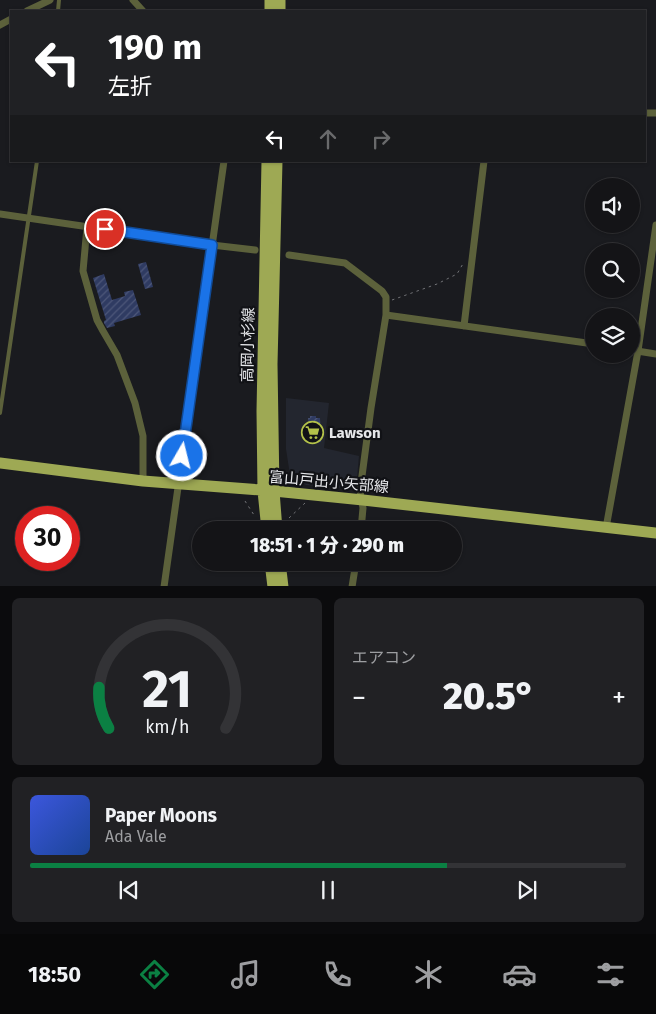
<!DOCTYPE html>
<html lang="ja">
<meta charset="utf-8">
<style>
body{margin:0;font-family:"Fira Sans","Noto Sans JP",sans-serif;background:#212124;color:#f1f3f6;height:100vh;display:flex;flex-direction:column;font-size:19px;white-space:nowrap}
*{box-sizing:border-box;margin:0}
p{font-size:16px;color:#9d9ea1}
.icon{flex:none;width:28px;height:28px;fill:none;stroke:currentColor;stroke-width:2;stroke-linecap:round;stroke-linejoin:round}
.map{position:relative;height:586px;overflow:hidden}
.drawer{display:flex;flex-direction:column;gap:12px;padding:12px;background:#0b0b0d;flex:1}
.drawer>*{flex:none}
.hud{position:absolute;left:10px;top:10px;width:636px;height:152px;border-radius:0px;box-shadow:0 1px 4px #0004,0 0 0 1px #333336;background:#202124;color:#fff;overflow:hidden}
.buttons{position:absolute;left:585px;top:178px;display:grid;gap:10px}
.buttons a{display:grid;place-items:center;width:55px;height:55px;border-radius:50%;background:#141417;box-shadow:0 1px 4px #0004,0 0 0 1px #333336;font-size:25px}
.speed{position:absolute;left:15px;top:506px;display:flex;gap:10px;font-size:25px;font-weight:700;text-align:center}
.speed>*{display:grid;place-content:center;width:65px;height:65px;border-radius:50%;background:#141417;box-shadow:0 1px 4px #0004,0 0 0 1px #333336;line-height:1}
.speed .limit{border:8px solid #d22;background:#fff;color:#111}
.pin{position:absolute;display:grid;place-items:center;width:42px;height:42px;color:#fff;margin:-21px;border:2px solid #fff;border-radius:50%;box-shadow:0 1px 5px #0007}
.me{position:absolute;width:55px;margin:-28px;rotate:8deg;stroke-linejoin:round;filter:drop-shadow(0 0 4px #0008)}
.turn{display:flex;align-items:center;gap:18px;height:105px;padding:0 15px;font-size:22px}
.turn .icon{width:65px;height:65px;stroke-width:2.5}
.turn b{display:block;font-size:35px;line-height:42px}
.lanes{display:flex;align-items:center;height:48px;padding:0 15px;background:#0003;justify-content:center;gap:25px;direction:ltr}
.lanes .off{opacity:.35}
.big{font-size:38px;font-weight:800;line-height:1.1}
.drawer .tile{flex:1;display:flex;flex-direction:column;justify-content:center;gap:8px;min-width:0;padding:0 18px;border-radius:8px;background:#212124}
.drawer .dial{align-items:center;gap:0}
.dial svg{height:130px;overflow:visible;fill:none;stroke:#333336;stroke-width:7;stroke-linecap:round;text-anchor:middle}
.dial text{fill:#f1f3f6;stroke:none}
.song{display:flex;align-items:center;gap:15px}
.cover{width:60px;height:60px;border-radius:8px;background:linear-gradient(135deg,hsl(230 70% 55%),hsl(220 70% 35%))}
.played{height:5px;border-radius:2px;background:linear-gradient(90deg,#0b8043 70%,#333336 70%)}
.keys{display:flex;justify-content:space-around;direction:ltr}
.heat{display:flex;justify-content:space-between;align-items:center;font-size:28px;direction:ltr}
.drawer .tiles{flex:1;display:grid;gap:12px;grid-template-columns:1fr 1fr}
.tile:last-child{grid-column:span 2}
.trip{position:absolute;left:192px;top:521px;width:270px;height:50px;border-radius:25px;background:#141417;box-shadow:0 1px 4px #0004,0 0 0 1px #333336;font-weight:800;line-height:50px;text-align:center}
.tab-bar{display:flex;height:80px;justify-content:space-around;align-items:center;background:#080809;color:#9d9ea1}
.tab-bar .icon{width:35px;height:35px}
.tab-bar .on{color:#0b8043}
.tab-bar b{font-size:22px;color:#f1f3f6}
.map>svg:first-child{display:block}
.built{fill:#23262f}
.building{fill:url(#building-hatch)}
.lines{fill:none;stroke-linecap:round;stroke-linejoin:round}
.path{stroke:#717276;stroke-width:1;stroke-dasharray:2.5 4;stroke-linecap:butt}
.lane{stroke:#5c613b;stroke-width:4}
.street{stroke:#5c613b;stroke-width:7}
.primary{stroke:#9ea954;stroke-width:11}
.route-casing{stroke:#114b97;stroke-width:12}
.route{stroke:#1a73e8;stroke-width:9}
.labels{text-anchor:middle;stroke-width:4.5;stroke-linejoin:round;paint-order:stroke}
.street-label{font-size:15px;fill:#e6e7ea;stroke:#111216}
.poi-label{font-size:15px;font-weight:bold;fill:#e6e7ea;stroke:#111216;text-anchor:start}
</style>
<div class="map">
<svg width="656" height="587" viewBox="0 0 656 587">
<defs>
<pattern id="building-hatch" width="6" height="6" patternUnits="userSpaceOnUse" patternTransform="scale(1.25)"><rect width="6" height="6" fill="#2f3b62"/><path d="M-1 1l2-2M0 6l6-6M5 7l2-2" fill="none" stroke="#4d5779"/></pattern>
</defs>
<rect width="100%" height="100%" fill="#1a1b1f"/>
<path class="built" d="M286 398 329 403 324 448 359 456 356 489 306 485 290 475 286 449Z"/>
<path class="building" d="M146 262 153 287 145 289 138 264Z
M104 274 112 300 125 296 124 292 133 290 141 315 114 323 115 326 107 328 104 323V321L106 320 93 278Z
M310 416H316V418H320L321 442 308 443 307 424H309L308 418H310Z"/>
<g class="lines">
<path class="path" d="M392 300 437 284 457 274 464 262
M245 501 254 515
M289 518 305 503"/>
<path class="lane" d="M58 11 59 0
M0 413 37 161"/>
<path class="street" d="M133 0 143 11
M27 11 50 0
M0 25 11 19
M645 113H656
M0 214 212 245 255 250
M87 227 83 271 97 320 103 331 117 355 135 403 143 436V481
M289 255 345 263 382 291 386 297V315L371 408 360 491 363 508 361 530
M386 315 594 344
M464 326 484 161
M631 350 656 354
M606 528 638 351 656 225
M164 587 224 161
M352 587 356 562"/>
<path class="primary" d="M270 11V0
M280 11V0
M267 161 262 411 263 491 267 530
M277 161 272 364 274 491 277 530
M0 463 143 481 274 491 363 500 656 533
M270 562 273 587
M280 562 283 587"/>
</g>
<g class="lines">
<defs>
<path id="route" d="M105 229 212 245 182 456"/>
</defs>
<use href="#route" class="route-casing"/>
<use href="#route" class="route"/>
</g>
<defs>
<symbol id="supermarket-ring" viewBox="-11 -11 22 22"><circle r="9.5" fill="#111216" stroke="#b4c24a" stroke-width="1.5"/><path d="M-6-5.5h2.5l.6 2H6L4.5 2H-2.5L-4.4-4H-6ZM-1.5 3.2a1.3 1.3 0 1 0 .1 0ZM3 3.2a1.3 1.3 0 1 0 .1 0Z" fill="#b4c24a"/></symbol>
</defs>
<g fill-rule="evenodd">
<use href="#supermarket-ring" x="300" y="420" width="25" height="25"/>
</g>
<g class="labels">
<g class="street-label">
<text transform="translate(248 345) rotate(-89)" y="5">高岡小杉線</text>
<text transform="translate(329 482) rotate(5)" y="5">富山戸出小矢部線</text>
</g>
<g class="poi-label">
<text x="329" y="438">Lawson</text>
</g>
</g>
</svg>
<div class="buttons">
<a><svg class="icon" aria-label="sound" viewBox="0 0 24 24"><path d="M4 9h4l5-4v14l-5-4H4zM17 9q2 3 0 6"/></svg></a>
<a><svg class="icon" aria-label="search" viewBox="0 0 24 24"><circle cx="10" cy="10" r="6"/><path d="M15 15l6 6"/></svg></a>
<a><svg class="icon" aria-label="layers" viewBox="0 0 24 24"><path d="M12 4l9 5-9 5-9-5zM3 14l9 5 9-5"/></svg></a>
</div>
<div class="speed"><div class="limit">30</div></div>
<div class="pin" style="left:105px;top:229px;background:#d93025"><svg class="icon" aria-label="arrive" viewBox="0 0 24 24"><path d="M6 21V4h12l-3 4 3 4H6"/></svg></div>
<svg class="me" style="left:182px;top:456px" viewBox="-20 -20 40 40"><circle r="17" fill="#1a73e8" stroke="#fff" stroke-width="3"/><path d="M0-11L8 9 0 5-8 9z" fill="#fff"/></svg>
<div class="trip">18:51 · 1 分 · 290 m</div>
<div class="hud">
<div class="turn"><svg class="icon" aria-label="left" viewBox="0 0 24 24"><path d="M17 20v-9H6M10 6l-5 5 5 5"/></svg><div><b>190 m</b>左折</div></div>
<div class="lanes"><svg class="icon" aria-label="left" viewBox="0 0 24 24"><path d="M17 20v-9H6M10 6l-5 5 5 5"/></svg><svg class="icon off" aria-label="ahead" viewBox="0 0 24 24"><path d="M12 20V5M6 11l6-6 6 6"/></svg><svg class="icon off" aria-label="right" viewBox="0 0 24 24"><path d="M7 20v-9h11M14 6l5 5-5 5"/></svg></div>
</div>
</div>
<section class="drawer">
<div class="tiles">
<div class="tile dial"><svg viewBox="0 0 100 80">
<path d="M14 69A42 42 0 1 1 86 69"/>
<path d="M14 69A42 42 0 0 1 8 44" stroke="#0b8043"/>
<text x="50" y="56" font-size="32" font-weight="700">21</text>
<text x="50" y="72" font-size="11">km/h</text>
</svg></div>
<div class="tile"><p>エアコン</p>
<div class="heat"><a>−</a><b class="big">20.5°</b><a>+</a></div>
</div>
<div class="tile">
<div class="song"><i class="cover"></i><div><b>Paper Moons</b><p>Ada Vale</p></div></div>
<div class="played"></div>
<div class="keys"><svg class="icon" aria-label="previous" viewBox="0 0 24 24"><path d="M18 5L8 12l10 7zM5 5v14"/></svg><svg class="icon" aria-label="pause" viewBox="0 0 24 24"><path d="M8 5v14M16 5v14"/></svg><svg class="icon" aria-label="next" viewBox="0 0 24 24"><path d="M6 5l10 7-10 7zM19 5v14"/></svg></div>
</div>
</div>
</section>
<nav class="tab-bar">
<b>18:50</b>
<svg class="icon on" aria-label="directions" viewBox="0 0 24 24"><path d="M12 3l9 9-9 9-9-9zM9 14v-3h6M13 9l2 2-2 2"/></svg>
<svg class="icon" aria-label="music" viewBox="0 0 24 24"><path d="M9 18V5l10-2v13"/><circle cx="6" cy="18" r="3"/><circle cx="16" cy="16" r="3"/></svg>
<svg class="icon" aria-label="phone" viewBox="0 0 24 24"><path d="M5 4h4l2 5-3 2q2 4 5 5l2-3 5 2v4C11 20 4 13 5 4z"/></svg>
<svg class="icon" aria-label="climate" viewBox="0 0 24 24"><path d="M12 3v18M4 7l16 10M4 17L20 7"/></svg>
<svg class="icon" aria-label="car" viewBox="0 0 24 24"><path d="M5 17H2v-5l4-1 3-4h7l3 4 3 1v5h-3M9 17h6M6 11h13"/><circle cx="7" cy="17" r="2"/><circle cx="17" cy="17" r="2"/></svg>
<svg class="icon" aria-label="filters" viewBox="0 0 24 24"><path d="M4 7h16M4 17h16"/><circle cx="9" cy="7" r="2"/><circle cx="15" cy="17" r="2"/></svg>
</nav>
